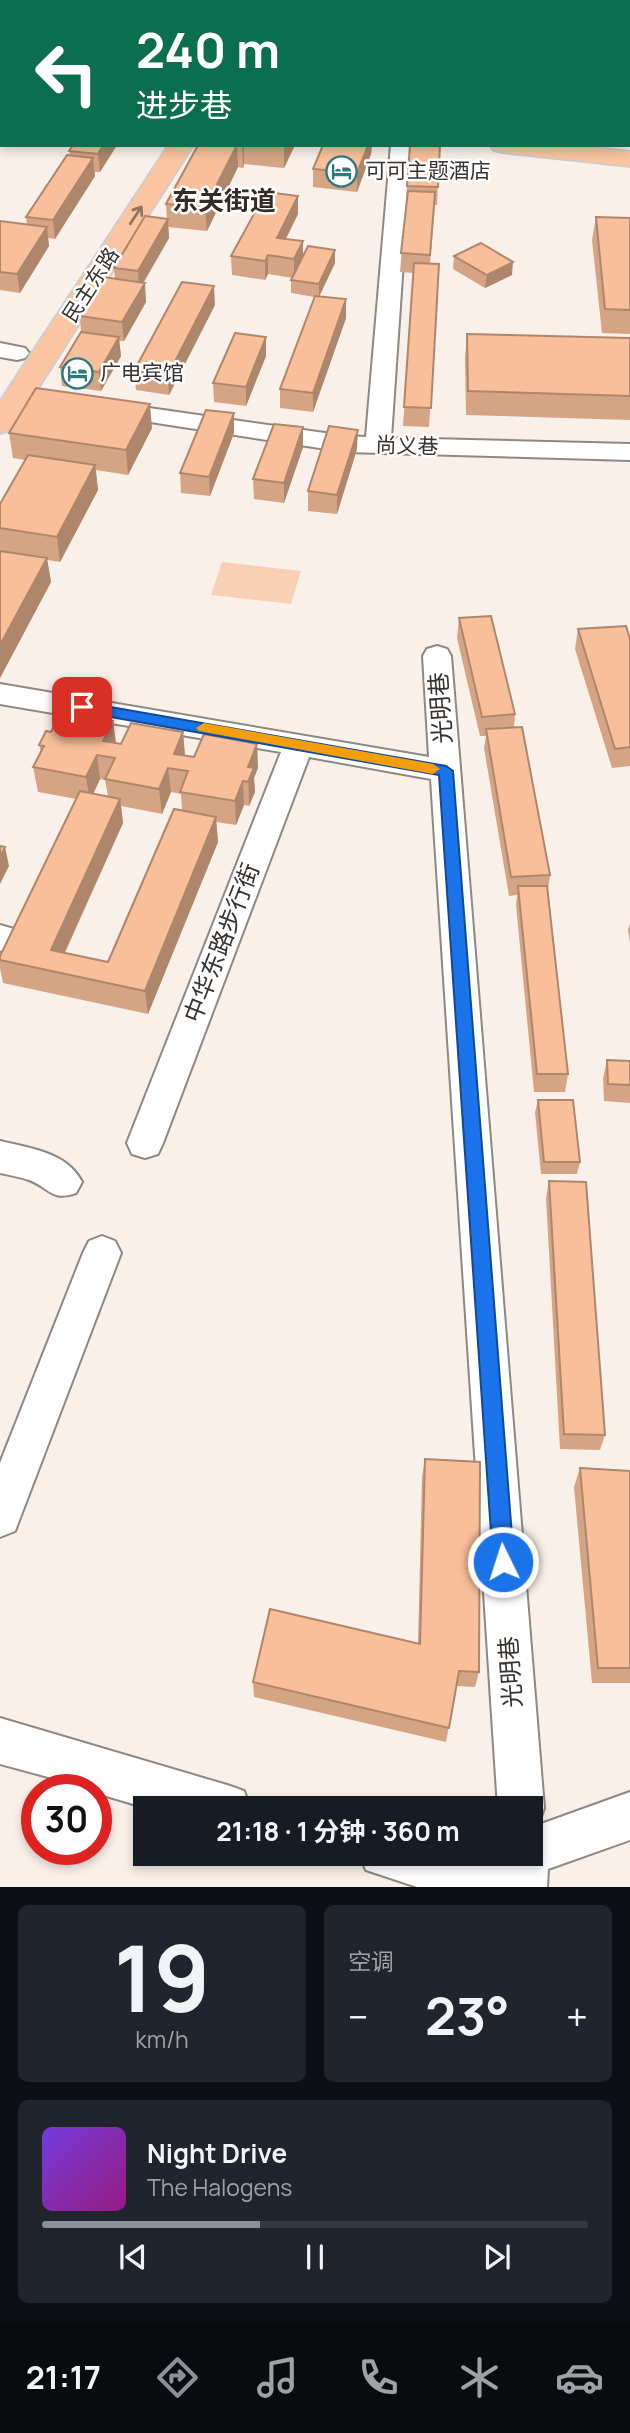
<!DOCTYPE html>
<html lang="zh">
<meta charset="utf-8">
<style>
body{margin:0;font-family:Manrope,"Noto Sans SC",sans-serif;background:#20242c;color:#f1f3f6;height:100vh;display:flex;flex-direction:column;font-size:26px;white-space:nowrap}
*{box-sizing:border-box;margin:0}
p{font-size:23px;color:#9ea1a6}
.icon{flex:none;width:38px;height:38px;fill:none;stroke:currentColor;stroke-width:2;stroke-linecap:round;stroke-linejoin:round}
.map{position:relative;height:1887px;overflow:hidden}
.sheet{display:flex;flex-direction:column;gap:18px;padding:18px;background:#0d0f14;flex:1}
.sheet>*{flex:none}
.hud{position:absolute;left:0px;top:0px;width:630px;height:147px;box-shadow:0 4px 10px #0003;background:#0b6e4f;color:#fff;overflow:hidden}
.speed{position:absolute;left:21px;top:1774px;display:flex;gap:14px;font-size:35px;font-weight:700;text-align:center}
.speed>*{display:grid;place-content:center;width:91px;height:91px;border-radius:50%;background:#171b24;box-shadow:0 4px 10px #0003;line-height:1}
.speed .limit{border:10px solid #d22;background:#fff;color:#111}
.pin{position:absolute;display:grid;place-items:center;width:60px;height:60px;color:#fff;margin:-30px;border-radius:14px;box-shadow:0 4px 10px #0006}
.me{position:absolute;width:77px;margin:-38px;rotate:356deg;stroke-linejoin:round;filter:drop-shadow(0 0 5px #0008)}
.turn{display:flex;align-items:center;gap:24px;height:147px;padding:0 21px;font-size:32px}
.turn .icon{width:91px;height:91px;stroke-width:2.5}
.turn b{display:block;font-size:49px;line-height:60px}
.big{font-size:52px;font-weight:700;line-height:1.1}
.sheet .tile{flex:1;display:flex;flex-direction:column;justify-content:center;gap:10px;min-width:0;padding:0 24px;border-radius:10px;background:#20242c}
.sheet .dial{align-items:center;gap:0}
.dial b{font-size:91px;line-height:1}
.song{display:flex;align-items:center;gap:21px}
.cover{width:84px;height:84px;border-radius:10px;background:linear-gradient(135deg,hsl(260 70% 55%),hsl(310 70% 35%))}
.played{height:7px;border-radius:4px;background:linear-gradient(90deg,#8c9099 40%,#363941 40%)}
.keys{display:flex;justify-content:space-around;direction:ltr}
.heat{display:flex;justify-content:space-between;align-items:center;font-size:38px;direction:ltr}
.sheet .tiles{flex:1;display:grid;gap:18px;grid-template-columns:1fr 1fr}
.tile:last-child{grid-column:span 2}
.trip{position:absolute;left:133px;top:1796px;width:410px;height:70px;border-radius:0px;background:#171b24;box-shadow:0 4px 10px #0003;font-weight:700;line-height:70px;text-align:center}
.menu{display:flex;height:112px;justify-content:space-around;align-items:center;background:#090b0e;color:#9ea1a6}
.menu .icon{width:49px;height:49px}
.menu .current{color:#8c9099}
.menu b{font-size:32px;color:#f1f3f6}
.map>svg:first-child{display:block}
.green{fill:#f9d0b6}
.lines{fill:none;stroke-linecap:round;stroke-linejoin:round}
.minor-casing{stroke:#908781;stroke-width:4}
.major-casing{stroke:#cfcecd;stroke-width:4}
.minor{fill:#fff;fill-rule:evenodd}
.major{fill:#fac5a0;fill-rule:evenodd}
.wall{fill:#d5a484;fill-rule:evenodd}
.shaded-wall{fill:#ae866c}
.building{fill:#f8bf9a;stroke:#ae866c;stroke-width:2}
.oneway{stroke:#8f7562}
.route{fill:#1a73e8;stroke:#114b97;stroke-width:2}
.slow{fill:#f59e0b}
.labels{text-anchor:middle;stroke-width:5;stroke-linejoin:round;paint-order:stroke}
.far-poi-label{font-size:21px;fill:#373330;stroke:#fff;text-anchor:start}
.far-street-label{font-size:21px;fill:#373330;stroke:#fff}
.street-label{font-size:24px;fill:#373330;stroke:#fff}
.far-district-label{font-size:26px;font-weight:bold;fill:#342c27;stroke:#fff}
</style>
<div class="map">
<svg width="630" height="1887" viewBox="0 0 630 1887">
<rect width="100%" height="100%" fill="#faf0ea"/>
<path class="green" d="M222 562 301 571 291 604 211 595Z"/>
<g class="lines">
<defs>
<path id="minor" d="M391 145H411L391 438 630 444V460L346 452 98 414 95 409 98 404 107 402 346 436 366 437Z
M0 343 25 348 29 353 25 358 17 360 0 357Z
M437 646 447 649 451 656 544 1808 538 1825 530 1828V1808H498L431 779 309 757 163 1143 158 1154 145 1158 132 1154 127 1143 281 752 0 704V684L429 757 423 656 427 649Z
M0 925 14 929 19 938 14 947 0 951Z
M0 1141C29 1148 67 1152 82 1182L76 1193C51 1202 49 1187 29 1180 20 1177 9 1175 0 1173Z
M102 1236 115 1241 121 1253 15 1531 0 1537V1463L83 1253 89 1241Z
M0 1718 227 1785 244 1791 250 1808H147L96 1793V1790L0 1764Z
M630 1792V1840L548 1869 547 1887H417L366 1870 359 1853H530V1828Z"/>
<path id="major" d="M264 0H286L263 2Z
M0 83H2V97H0Z
M169 145H193L15 424 10 430 0 433V402Z
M490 145H570L630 152V166L502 152 494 150Z"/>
</defs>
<use href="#minor" class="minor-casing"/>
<use href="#major" class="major-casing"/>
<use href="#minor" class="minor"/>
<use href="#major" class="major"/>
</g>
<path class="wall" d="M2 5V69H0V7Z
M630 72V121H628V81Z
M117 145 100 172H94L95 176 55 239 48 238 49 246 20 293 0 290V221L27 225 26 217 70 155 69 151Z
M198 145H295L284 168 244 164 243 168 238 167 207 231 168 227 169 238 144 282 146 302 124 341H119L121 356 101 391 62 386 60 367 81 332 80 316 115 279 114 268 167 219 166 204Z
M323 145H372L371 154 357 192 313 187V169Z
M440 145 437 205H435L430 264H439L429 427 403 426 414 273 400 272 407 186Z
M298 196V214L286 239 303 241V256L335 263 319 296 346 318 313 412 280 408V389L315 297 291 293V280L293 278 268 274 265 280 232 275 231 256Z
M596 217 630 218V334L602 333 592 240Z
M454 256 512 275 485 288 453 269Z
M215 305 169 395 136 390 134 371Z
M467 334 630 338V420L466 415 465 358Z
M266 356 246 406 214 402 213 383Z
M234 413V433L210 496 181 493 180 473Z
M152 428 128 475 96 470 98 490 60 562 47 560 51 582 0 678V504L26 460 13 458 9 433Z
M303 447 284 503 254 499 253 479Z
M357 449 337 514 308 511V491Z
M459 618 515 714 514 728 550 875 548 889 568 1074 565 1092H534L516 905 517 895 509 896 484 748 486 736H480L457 638Z
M578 629 630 639V766L612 768 575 649Z
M113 721 116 743 121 744 183 732 185 756 194 757 257 744 258 768 254 778 255 792 249 806 244 805 236 825 216 822 218 842 148 1014 3 983 0 968V956L76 799 38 792 33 767 41 752 39 745 51 732ZM100 779 105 780 108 796 93 794ZM171 792 181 794 182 811 108 962 65 953 123 823 121 806 162 814Z
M630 923V944L628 930Z
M607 1060 630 1061V1103L604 1101 603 1078Z
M538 1100 580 1162 577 1174H541L535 1112Z
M549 1181 605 1435 600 1450 560 1449 546 1198Z
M425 1459 479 1672 475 1687 456 1686 446 1742 254 1697 253 1682 418 1643 422 1477Z
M580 1468 630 1471V1683H592L574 1487Z"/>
<path class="shaded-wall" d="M362 0H373L372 2H361Z
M428 0H438L437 2H427Z
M103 145H117L100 172 98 154Z
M237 145 238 167 207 231 205 208Z
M242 145H244V164L243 168Z
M284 145H295L284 168Z
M368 145H372L371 154 357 192V173Z
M93 158 95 176 55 239 53 220Z
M298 196V214L277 256V238Z
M168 219 169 238 139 290 138 271Z
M47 227 49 246 20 293 17 274Z
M303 241V260L294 278V259Z
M335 250V263L319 297V284Z
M268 255V274L265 280V261Z
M513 262 512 275 485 288 487 275Z
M145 283 146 302 124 341 122 322Z
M214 286 215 305 169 395 168 375Z
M346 299V318L313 412V393Z
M119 337 121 356 101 391 99 372Z
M266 337V356L246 406V387Z
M150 404 152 428 128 475 126 450Z
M234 413V433L210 496 209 477Z
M303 427V447L284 503V483Z
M358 430 357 449 337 514V495Z
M95 465 98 490 60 562 57 537Z
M47 558 51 582 0 678V645Z
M113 721 116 745 103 741Z
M183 732 185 757 174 754Z
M257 744 258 768 254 778 255 792 249 806 248 767Z
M97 755 100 779 90 801 86 777Z
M168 768 171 792 162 814 159 789Z
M243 781 244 805 236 825 235 801Z
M120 799 123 823 55 973 51 950Z
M216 817 218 842 148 1014 145 991Z
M5 847 9 866 0 884V857Z"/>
<path class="building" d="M302 0H362L361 2H301Z
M398 0H428L427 2H397Z
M2 5V16L0 15V7Z
M2 26V52L0 51V28Z
M630 72V98H628V81Z
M73 145H103L98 154 69 151Z
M198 145H237L205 208 166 204Z
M323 145H368L357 173 313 169Z
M410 145H440L438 187 407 186Z
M67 155 93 158 53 220 26 217Z
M408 191 435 192 430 255 401 253Z
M266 192 298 196 277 238 303 241 294 259 268 255 265 261 231 256Z
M145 216 168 219 138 271 114 268Z
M596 217 630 218V310L605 309Z
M0 221 47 227 17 274 0 272Z
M481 243 513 262 487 275 454 256Z
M308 246 335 250 319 284 291 280Z
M414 263 439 264 431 408 404 407Z
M103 277 145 283 122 322 80 316Z
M182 282 214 286 168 375 134 371Z
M315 296 346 299 313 393 280 389Z
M81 332 119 337 99 372 60 367Z
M235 333 266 337 246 387 213 383Z
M467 334 630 338V396L468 391Z
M36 388 150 404 126 450 9 433Z
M206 410 234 413 209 477 180 473Z
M274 424 303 427 284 483 253 479Z
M329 426 358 430 337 495 308 491Z
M28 455 95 465 57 537 0 528V504Z
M0 551 47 558 0 645Z
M491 616 515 714 482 717 459 618Z
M626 626 630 639V747L615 749 578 629Z
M61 712 113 721 103 741 121 744 131 723 183 732 174 754 194 757 204 734 257 744 248 767 254 768 248 782 243 781 235 801 180 792 188 771 168 768 159 789 105 779 115 758 97 755 86 777 33 767 44 746 39 745 46 731 51 732Z
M522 727 550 875 511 877 486 729Z
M80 791 120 799 51 950 108 962 174 809 216 817 145 991 0 960V956Z
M0 846 5 847 0 857Z
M518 886H547L568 1074H537Z
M607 1060 630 1061V1085L608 1084Z
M538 1100H573L580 1162H544Z
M549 1181 586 1182 605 1435 564 1434Z
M425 1459 480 1462 479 1672 459 1671 449 1728 253 1682 270 1609 420 1644Z
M580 1468 630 1471V1668H598Z"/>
<defs><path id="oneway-shaft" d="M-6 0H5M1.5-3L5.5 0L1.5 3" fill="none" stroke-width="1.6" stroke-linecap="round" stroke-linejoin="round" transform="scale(1.75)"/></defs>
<use class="oneway" href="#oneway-shaft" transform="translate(136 215) rotate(-57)"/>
<path class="route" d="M82 702 446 766 453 771 514 1562 511 1570 503 1573 496 1570 493 1562 439 775 77 711 74 707Z"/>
<path class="slow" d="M204 723 433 764 440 769 433 774 199 731 196 728Z"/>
<defs>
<symbol id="hotel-ring" viewBox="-11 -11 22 22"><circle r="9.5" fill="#fff" stroke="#307880" stroke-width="1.5"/><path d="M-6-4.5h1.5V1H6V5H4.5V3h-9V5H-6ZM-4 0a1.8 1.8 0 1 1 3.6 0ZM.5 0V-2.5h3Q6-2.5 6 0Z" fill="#307880"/></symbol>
</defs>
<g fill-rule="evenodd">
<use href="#hotel-ring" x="324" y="154" width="35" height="35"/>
<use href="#hotel-ring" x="60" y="356" width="35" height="35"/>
</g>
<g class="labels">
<g class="far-poi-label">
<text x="365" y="178">可可主题酒店</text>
<text x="100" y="380">广电宾馆</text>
</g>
<g class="far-street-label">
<text transform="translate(91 285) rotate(-57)" y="7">民主东路</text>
<text transform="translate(407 446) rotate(2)" y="7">尚义巷</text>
</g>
<g class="street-label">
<text transform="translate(441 708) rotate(-94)" y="8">光明巷</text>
<text transform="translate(222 943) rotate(-69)" y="8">中华东路步行街</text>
<text transform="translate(511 1672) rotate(-94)" y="8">光明巷</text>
</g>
<g class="far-district-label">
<text x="224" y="210">东关街道</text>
</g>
</g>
</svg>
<div class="speed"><div class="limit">30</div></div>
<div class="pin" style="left:82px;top:707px;background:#d93025"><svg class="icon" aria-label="arrive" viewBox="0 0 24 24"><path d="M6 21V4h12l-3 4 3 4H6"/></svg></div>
<svg class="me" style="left:503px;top:1562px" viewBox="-20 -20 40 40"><circle r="17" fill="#1a73e8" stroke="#fff" stroke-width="3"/><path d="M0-11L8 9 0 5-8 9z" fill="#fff"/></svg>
<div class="trip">21:18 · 1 分钟 · 360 m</div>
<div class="hud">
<div class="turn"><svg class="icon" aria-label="left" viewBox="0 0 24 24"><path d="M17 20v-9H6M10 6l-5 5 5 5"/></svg><div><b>240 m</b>进步巷</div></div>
</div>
</div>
<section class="sheet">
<div class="tiles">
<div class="tile dial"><b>19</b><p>km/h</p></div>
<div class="tile"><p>空调</p>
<div class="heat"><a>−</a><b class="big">23°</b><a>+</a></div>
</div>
<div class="tile">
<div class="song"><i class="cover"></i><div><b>Night Drive</b><p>The Halogens</p></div></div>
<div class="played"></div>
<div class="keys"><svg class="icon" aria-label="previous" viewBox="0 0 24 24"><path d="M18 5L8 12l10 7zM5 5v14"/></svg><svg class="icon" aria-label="pause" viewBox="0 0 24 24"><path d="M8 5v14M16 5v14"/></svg><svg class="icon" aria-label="next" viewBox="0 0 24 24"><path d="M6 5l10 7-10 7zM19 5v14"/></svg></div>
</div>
</div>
</section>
<nav class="menu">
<b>21:17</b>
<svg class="icon current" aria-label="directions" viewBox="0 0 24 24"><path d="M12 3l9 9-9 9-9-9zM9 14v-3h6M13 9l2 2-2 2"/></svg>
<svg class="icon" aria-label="music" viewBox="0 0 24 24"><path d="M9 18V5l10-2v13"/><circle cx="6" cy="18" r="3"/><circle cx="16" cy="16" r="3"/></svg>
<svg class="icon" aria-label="phone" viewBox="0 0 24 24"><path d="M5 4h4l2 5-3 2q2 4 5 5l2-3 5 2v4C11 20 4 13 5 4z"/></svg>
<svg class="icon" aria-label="climate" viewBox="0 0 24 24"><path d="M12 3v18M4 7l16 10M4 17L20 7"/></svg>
<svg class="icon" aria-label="car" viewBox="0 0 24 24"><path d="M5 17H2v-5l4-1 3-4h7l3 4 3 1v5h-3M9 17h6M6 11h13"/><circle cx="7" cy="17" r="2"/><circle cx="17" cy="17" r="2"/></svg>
</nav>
